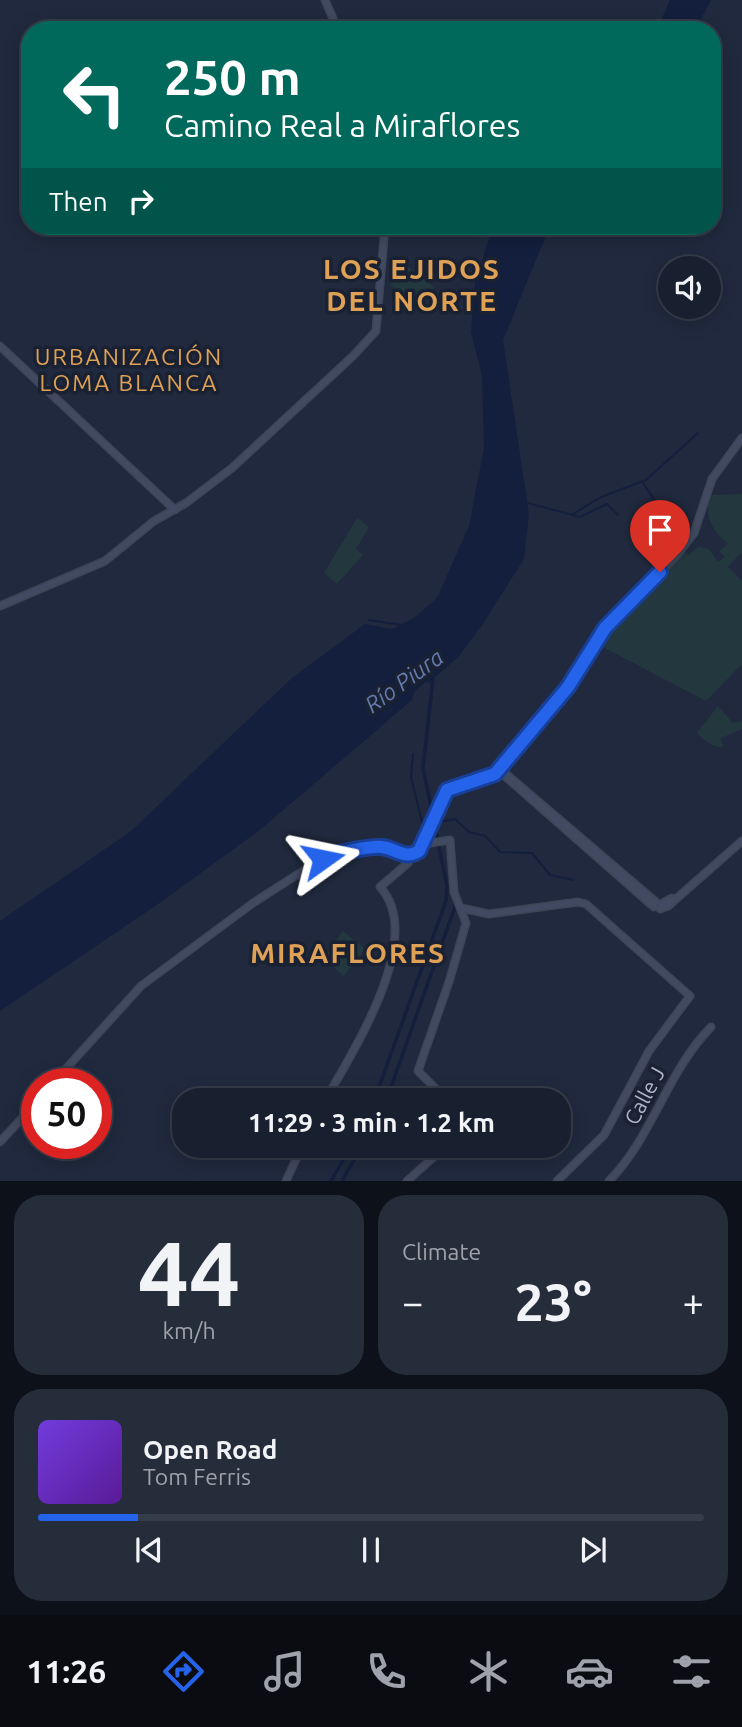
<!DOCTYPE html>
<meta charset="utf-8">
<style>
body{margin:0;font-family:Ubuntu,sans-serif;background:#252c3a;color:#f1f3f6;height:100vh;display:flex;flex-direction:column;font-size:26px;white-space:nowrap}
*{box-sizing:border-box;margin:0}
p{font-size:23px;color:#9fa2aa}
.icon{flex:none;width:38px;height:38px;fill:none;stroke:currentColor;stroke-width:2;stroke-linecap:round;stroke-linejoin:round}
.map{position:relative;height:1181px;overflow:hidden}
.details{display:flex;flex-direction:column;gap:14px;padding:14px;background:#0d1119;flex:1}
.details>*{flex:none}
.guide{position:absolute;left:21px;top:21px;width:700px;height:214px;border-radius:28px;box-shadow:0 4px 18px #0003,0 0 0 2px #363d4a;background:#00695c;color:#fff;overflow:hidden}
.buttons{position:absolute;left:658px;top:256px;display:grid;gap:14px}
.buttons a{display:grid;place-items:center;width:63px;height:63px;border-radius:50%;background:#181f2e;box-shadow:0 4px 18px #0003,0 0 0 2px #363d4a;font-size:35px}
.speed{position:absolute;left:21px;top:1068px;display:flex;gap:14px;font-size:35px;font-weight:700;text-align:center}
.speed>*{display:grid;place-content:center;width:91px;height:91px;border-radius:50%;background:#181f2e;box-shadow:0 4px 18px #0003,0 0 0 2px #363d4a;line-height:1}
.speed .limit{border:10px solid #d22;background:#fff;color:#111}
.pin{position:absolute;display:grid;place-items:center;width:60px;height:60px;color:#fff;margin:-72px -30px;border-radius:50% 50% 50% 0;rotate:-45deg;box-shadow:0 0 7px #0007}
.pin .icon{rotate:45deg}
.me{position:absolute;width:77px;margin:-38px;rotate:78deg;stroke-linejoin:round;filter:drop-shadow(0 0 5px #0008)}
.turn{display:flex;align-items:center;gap:24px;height:147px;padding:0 28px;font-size:32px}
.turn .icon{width:91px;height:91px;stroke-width:2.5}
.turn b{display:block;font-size:49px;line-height:60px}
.then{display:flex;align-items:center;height:66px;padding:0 28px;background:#0003;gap:14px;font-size:26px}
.big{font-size:52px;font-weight:600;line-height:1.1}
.details .card{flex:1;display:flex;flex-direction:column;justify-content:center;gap:10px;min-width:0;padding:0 24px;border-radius:28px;background:#252c3a}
.details .dial{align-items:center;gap:0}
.dial b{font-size:91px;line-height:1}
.song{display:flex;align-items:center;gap:21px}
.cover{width:84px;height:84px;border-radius:10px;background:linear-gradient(135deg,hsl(260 70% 55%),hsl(270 70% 35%))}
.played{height:7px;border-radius:4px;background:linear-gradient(90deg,#2563eb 15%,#363d4a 15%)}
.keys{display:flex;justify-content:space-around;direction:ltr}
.heat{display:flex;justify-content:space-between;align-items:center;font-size:38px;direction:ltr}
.details .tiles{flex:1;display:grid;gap:14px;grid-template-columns:1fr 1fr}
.card:last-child{grid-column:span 2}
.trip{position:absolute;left:172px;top:1088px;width:399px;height:70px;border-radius:28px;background:#181f2e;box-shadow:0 4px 18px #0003,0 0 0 2px #363d4a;font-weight:600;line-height:70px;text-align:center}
.tab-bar{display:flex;height:112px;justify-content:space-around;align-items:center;background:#0a0c12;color:#9fa2aa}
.tab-bar .icon{width:49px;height:49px}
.tab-bar .on{color:#2563eb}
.tab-bar b{font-size:32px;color:#f1f3f6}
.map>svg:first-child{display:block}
.green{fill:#22383e}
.water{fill:#131f3c}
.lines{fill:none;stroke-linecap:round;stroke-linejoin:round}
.stream{stroke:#131f3c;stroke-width:2}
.canal{stroke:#131f3c;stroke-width:3.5}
.secondary-casing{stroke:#3d4556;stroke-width:9}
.secondary{stroke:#424a61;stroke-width:6}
.route-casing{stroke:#184099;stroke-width:18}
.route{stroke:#2563eb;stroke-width:12}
.labels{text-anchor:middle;stroke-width:7;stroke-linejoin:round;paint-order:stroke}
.street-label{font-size:21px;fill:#afb6c9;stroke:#192132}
.neighbourhood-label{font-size:23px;letter-spacing:2px;fill:#dfa155;stroke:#192132}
.water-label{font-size:23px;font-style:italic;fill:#657bac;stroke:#192132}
.district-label{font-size:28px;font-weight:bold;letter-spacing:2px;fill:#dfa155;stroke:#192132}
</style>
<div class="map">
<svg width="742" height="1181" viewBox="0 0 742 1181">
<rect width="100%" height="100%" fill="#20293e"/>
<path class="green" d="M404 264 434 287 421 308 390 285Z
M742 494V552L728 567 742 581V664L706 701 601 646 614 621 658 578 664 577V572L684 552 688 555 698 547 709 549 718 562 725 557 719 551 728 544C713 532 702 513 711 495Z
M357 518 369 527 356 549 363 555 337 584 324 573Z
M718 706 733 723 742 721V729L721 738 723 747C711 748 705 740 697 733Z
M343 931 365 949 344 976 323 959Z"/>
<path class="water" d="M670 0H711L695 30H657Z
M493 226H550L503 340 529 514 524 559 480 628 459 656 434 678V683L425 682 414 692 412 700 261 829 158 904 0 1011V921L130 832 292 678 365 624 392 629 414 618 437 598 469 526 484 448 482 376 471 332 475 282Z"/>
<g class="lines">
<path class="stream" d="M643 483 660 508
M528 503 580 517 607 504 618 515
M573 514 601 497 646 480 698 433
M369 620 401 625
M413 754 411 777 422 822 427 825
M434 823 455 819 469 832 485 836 500 852 532 853 550 875 574 880"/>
<path class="canal" d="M374 1101 446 901 447 886 423 768 433 679
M386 1101 456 904
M331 1181 351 1146
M342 1181 362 1146"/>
<defs>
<path id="secondary" d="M325 0 338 30
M0 346 175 510
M0 606 105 561 154 521 186 503 232 468 353 356 376 331 385 226
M498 770 654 907
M506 774 656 902
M426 840 430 843 450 840 454 892 466 923 449 982 418 1071 448 1101
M661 904 672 898
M461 908 489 914 578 902 586 904 690 996 649 1051 604 1135 557 1181
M660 909 668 906 742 841
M53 1083 141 986 253 903 331 853 379 847 405 855 419 851 447 790 491 777 562 695 605 628 677 555 694 533 712 479 742 438
M325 1101C352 1052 427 938 380 887L408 863 411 855
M0 1142 37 1102
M286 1181 302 1146
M407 1181 446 1146
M609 1181C653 1136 667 1072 711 1027"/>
</defs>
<use href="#secondary" class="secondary-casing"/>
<use href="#secondary" class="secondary"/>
</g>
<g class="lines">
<defs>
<path id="route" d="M323 859C331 853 372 846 382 847 397 849 405 860 419 851L447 790 495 774 568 687 605 628 660 572"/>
</defs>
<use href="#route" class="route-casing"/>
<use href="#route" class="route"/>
</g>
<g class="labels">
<g class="street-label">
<text transform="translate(645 1096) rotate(-62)" y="7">Calle J</text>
</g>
<g class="neighbourhood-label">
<text x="129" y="365">URBANIZACIÓN<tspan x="129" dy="26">LOMA BLANCA</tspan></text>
</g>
<g class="water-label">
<text transform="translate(404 681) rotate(-36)" y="8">Río Piura</text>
</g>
<g class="district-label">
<text x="412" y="279">LOS EJIDOS<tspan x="412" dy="32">DEL NORTE</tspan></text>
<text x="348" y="963">MIRAFLORES</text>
</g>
</g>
</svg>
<div class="buttons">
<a><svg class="icon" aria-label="sound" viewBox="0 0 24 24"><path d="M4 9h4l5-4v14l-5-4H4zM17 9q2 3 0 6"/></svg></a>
</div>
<div class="speed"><div class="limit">50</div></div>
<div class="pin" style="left:660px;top:572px;background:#d93025"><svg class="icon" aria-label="arrive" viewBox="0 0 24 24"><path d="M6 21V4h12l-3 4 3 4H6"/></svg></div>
<svg class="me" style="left:323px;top:859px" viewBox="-20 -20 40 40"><path d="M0-17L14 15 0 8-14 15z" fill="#2563eb" stroke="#fff" stroke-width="4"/></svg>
<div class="trip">11:29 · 3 min · 1.2 km</div>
<div class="guide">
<div class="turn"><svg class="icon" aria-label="left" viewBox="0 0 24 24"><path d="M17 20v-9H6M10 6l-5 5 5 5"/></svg><div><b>250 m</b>Camino Real a Miraflores</div></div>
<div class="then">Then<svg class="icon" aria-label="right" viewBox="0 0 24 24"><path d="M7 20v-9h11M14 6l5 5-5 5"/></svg></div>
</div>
</div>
<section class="details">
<div class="tiles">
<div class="card dial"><b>44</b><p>km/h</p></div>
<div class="card"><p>Climate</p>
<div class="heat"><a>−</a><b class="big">23°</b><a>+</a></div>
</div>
<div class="card">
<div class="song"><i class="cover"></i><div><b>Open Road</b><p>Tom Ferris</p></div></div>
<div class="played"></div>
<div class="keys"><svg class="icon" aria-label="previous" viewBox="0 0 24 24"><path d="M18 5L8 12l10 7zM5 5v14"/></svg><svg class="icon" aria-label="pause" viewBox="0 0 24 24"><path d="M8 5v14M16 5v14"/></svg><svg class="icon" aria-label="next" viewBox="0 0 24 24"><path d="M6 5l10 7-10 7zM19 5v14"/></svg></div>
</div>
</div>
</section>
<nav class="tab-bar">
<b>11:26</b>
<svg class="icon on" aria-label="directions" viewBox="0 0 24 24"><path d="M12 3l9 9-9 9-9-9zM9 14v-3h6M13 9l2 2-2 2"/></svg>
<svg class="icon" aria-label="music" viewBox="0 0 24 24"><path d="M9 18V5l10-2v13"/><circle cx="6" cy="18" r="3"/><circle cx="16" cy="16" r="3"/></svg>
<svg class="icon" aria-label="phone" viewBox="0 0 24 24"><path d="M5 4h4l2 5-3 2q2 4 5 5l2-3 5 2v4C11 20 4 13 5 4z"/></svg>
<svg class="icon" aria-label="climate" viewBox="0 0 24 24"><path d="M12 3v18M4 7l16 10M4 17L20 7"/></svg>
<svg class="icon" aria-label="car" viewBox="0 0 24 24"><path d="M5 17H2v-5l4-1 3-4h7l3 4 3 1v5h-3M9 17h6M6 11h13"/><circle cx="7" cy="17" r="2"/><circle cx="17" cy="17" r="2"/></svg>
<svg class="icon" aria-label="filters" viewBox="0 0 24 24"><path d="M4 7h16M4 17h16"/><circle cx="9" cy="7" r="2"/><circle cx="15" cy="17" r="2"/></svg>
</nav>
